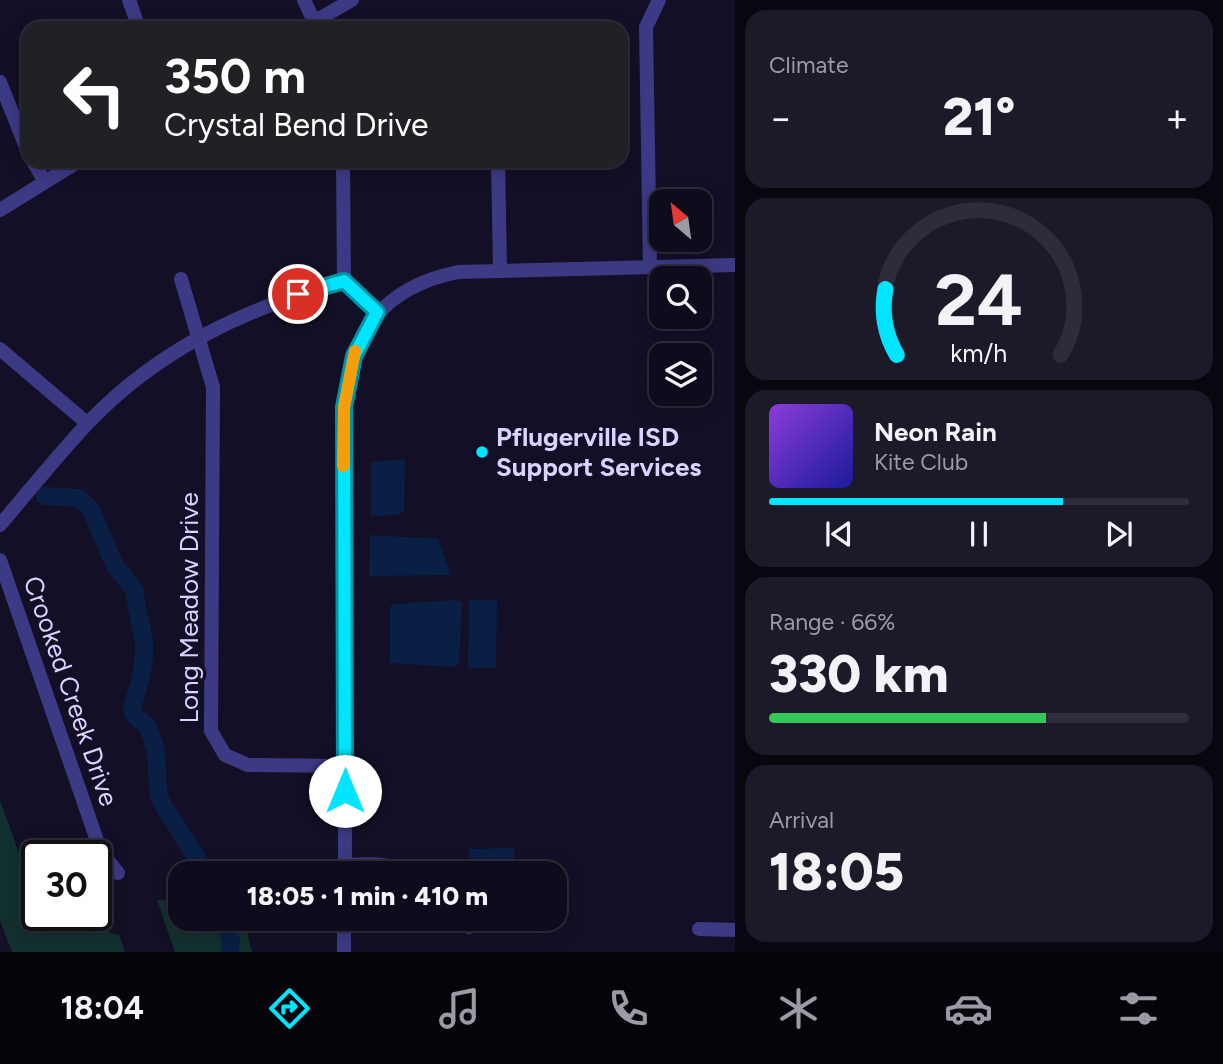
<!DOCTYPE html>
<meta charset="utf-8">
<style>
body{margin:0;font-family:Figtree,sans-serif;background:#1c1929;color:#f1f3f6;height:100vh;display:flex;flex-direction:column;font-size:26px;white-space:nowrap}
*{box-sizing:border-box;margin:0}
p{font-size:23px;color:#9b9ba3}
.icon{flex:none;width:38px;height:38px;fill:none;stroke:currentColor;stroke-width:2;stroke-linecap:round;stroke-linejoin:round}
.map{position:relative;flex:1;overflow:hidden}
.drawer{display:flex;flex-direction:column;gap:10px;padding:10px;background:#08060f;width:488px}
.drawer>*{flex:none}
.hud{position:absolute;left:21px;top:21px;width:607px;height:147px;border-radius:21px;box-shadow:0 4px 18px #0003,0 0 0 2px #2e2b3b;background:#202124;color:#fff;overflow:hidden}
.needle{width:46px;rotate:331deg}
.fabs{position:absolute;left:649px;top:189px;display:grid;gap:14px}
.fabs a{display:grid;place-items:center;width:63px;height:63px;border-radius:14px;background:#0e0b1c;box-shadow:0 4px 18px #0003,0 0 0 2px #2e2b3b;font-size:35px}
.speed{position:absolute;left:21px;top:840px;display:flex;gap:14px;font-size:35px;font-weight:700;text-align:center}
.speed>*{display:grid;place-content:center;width:91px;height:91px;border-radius:50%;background:#0e0b1c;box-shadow:0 4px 18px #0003,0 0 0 2px #2e2b3b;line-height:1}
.speed .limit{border:4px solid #111;border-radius:10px;background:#fff;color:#111}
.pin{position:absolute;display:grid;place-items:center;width:60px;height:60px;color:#fff;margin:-30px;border:4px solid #fff;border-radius:50%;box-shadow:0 2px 7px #0007}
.me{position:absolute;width:77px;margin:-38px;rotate:0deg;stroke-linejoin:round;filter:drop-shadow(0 0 5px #0008)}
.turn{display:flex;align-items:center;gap:24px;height:147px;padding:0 28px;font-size:32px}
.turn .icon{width:91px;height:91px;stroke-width:2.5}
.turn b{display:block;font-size:49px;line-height:60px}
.big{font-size:52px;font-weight:800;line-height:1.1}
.drawer .tile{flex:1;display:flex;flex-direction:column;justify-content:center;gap:10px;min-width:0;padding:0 24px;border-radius:21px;background:#1c1929}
.drawer .dial{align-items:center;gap:0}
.dial svg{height:182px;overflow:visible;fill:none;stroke:#2e2b3b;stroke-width:7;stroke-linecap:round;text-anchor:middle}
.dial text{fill:#f1f3f6;stroke:none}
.song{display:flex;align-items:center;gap:21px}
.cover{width:84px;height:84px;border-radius:10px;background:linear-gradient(135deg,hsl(270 70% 55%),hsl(240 70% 35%))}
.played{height:7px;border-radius:4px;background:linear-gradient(90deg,#00e5ff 70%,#2e2b3b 70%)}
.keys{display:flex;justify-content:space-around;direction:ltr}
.heat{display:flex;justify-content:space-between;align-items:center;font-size:38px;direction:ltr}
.charge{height:10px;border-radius:5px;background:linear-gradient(90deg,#34c759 66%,#2e2b3b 0)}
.trip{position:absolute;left:168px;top:861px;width:399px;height:70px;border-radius:21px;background:#0e0b1c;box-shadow:0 4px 18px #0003,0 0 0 2px #2e2b3b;font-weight:800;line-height:70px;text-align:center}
.tab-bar{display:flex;height:112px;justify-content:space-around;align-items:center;background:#06040b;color:#9b9ba3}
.tab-bar .icon{width:49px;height:49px}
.tab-bar .active{color:#00e5ff}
.tab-bar b{font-size:32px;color:#f1f3f6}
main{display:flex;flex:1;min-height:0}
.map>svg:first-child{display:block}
.green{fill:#12302f}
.water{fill:#0a1f44}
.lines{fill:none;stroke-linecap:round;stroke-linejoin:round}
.river{stroke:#0a1f44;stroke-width:18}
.minor{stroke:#3d3a85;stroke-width:14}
.route-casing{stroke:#0095a6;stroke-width:18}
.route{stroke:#00e5ff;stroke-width:12}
.slow{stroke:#f59e0b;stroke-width:12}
.poi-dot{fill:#00e5ff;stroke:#130f26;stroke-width:2.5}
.labels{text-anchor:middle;stroke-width:7;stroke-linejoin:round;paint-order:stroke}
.poi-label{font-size:26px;font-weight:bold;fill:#d9d4ff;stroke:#130f26;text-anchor:start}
.street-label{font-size:26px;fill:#d9d4ff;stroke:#130f26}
</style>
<main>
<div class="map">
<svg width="735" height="952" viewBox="0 0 735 952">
<rect width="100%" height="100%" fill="#130f26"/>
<path class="green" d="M0 800 26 873 37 878V915H96V901L101 903 94 928 119 935 125 952H12L0 920Z
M180 899V919H241L245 924 252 952H175L157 900Z"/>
<path class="water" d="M405 459 404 511 398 515 371 516V462Z
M370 535 438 539 451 575 369 576Z
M455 600 462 602 459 664 454 667 390 663V607L395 604Z
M469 600H497L496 668H468Z
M514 848V873H470L469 849Z"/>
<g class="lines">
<path class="river" d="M45 496 79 498 91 510 114 564 135 591C135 609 142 624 144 642 146 665 138 686 132 709 134 718 140 719 146 725 150 730 152 739 154 746 160 764 155 782 160 800L206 873
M223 919 231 941 229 952"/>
<path class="minor" d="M129 0 139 28
M304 0 317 28
M303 28 352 0
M0 82 28 152
M33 161 45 182
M343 161 344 281
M498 161 500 269
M0 210 79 161
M650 267 646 27 659 0
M181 279 213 387 211 731 225 755 248 765 345 766
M0 349 87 423
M0 525C29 491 57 456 87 424 158 349 246 308 344 281L377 312
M0 560 101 852 118 873
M345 865C368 864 388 862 408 873
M345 873 344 407C354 330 381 288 458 272L735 265
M443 919 469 927
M699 929 735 930
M344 952V919"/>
</g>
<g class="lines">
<defs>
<path id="route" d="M298 294 344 281 377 312 354 356 344 407 345 791"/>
</defs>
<use href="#route" class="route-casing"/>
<use href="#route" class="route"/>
<path class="slow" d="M343 466 344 407 355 351"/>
</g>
<circle class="poi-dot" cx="482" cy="452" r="7"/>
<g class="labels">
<g class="poi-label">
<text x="496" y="446">Pflugerville ISD<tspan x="496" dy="30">Support Services</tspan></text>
</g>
<g class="street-label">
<text transform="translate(189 608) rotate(-90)" y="9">Long Meadow Drive</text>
<text transform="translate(71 691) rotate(71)" y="9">Crooked Creek Drive</text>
</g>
</g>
</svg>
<div class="fabs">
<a><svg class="needle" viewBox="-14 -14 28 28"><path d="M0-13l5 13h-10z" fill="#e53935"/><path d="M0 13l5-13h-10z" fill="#9b9ba3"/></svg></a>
<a><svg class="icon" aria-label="search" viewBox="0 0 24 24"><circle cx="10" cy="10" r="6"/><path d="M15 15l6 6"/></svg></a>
<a><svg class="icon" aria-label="layers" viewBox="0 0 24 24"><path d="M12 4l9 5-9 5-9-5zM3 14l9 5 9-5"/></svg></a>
</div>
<div class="speed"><div class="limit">30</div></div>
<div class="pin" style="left:298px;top:294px;background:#d93025"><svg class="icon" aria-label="arrive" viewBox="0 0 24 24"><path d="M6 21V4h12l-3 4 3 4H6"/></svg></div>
<svg class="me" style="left:345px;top:791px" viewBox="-20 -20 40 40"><circle r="19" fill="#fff"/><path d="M0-13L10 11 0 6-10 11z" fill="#00e5ff"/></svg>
<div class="trip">18:05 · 1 min · 410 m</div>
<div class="hud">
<div class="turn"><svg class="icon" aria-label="left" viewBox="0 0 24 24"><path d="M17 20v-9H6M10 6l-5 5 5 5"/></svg><div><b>350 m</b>Crystal Bend Drive</div></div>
</div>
</div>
<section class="drawer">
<div class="tile"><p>Climate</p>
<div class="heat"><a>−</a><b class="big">21°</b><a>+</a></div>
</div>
<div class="tile dial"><svg viewBox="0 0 100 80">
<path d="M14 69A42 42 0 1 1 86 69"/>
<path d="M14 69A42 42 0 0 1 9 40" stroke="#00e5ff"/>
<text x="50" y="56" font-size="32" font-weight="700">24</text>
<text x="50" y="72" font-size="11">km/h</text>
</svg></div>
<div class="tile">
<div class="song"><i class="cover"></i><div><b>Neon Rain</b><p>Kite Club</p></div></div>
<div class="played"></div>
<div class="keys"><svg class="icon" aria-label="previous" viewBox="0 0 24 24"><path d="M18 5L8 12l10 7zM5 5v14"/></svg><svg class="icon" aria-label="pause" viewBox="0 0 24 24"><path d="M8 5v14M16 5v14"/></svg><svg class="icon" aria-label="next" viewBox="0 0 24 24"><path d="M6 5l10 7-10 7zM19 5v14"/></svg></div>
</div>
<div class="tile"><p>Range · 66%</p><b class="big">330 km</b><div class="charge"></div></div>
<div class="tile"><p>Arrival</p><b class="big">18:05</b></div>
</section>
</main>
<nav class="tab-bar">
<b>18:04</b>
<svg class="icon active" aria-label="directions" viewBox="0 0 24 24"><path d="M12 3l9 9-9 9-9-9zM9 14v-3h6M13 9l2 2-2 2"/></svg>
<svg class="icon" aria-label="music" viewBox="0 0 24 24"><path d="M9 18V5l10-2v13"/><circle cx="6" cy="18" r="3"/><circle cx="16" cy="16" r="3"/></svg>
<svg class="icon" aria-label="phone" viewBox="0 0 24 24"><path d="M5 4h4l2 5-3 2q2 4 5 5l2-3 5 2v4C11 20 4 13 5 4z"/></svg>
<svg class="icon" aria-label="climate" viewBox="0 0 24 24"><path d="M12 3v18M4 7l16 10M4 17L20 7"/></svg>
<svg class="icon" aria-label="car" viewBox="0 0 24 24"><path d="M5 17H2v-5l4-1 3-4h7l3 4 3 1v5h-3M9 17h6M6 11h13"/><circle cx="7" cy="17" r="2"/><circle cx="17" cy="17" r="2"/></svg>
<svg class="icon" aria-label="filters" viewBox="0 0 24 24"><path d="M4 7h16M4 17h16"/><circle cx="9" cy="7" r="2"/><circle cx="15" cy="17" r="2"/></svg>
</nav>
